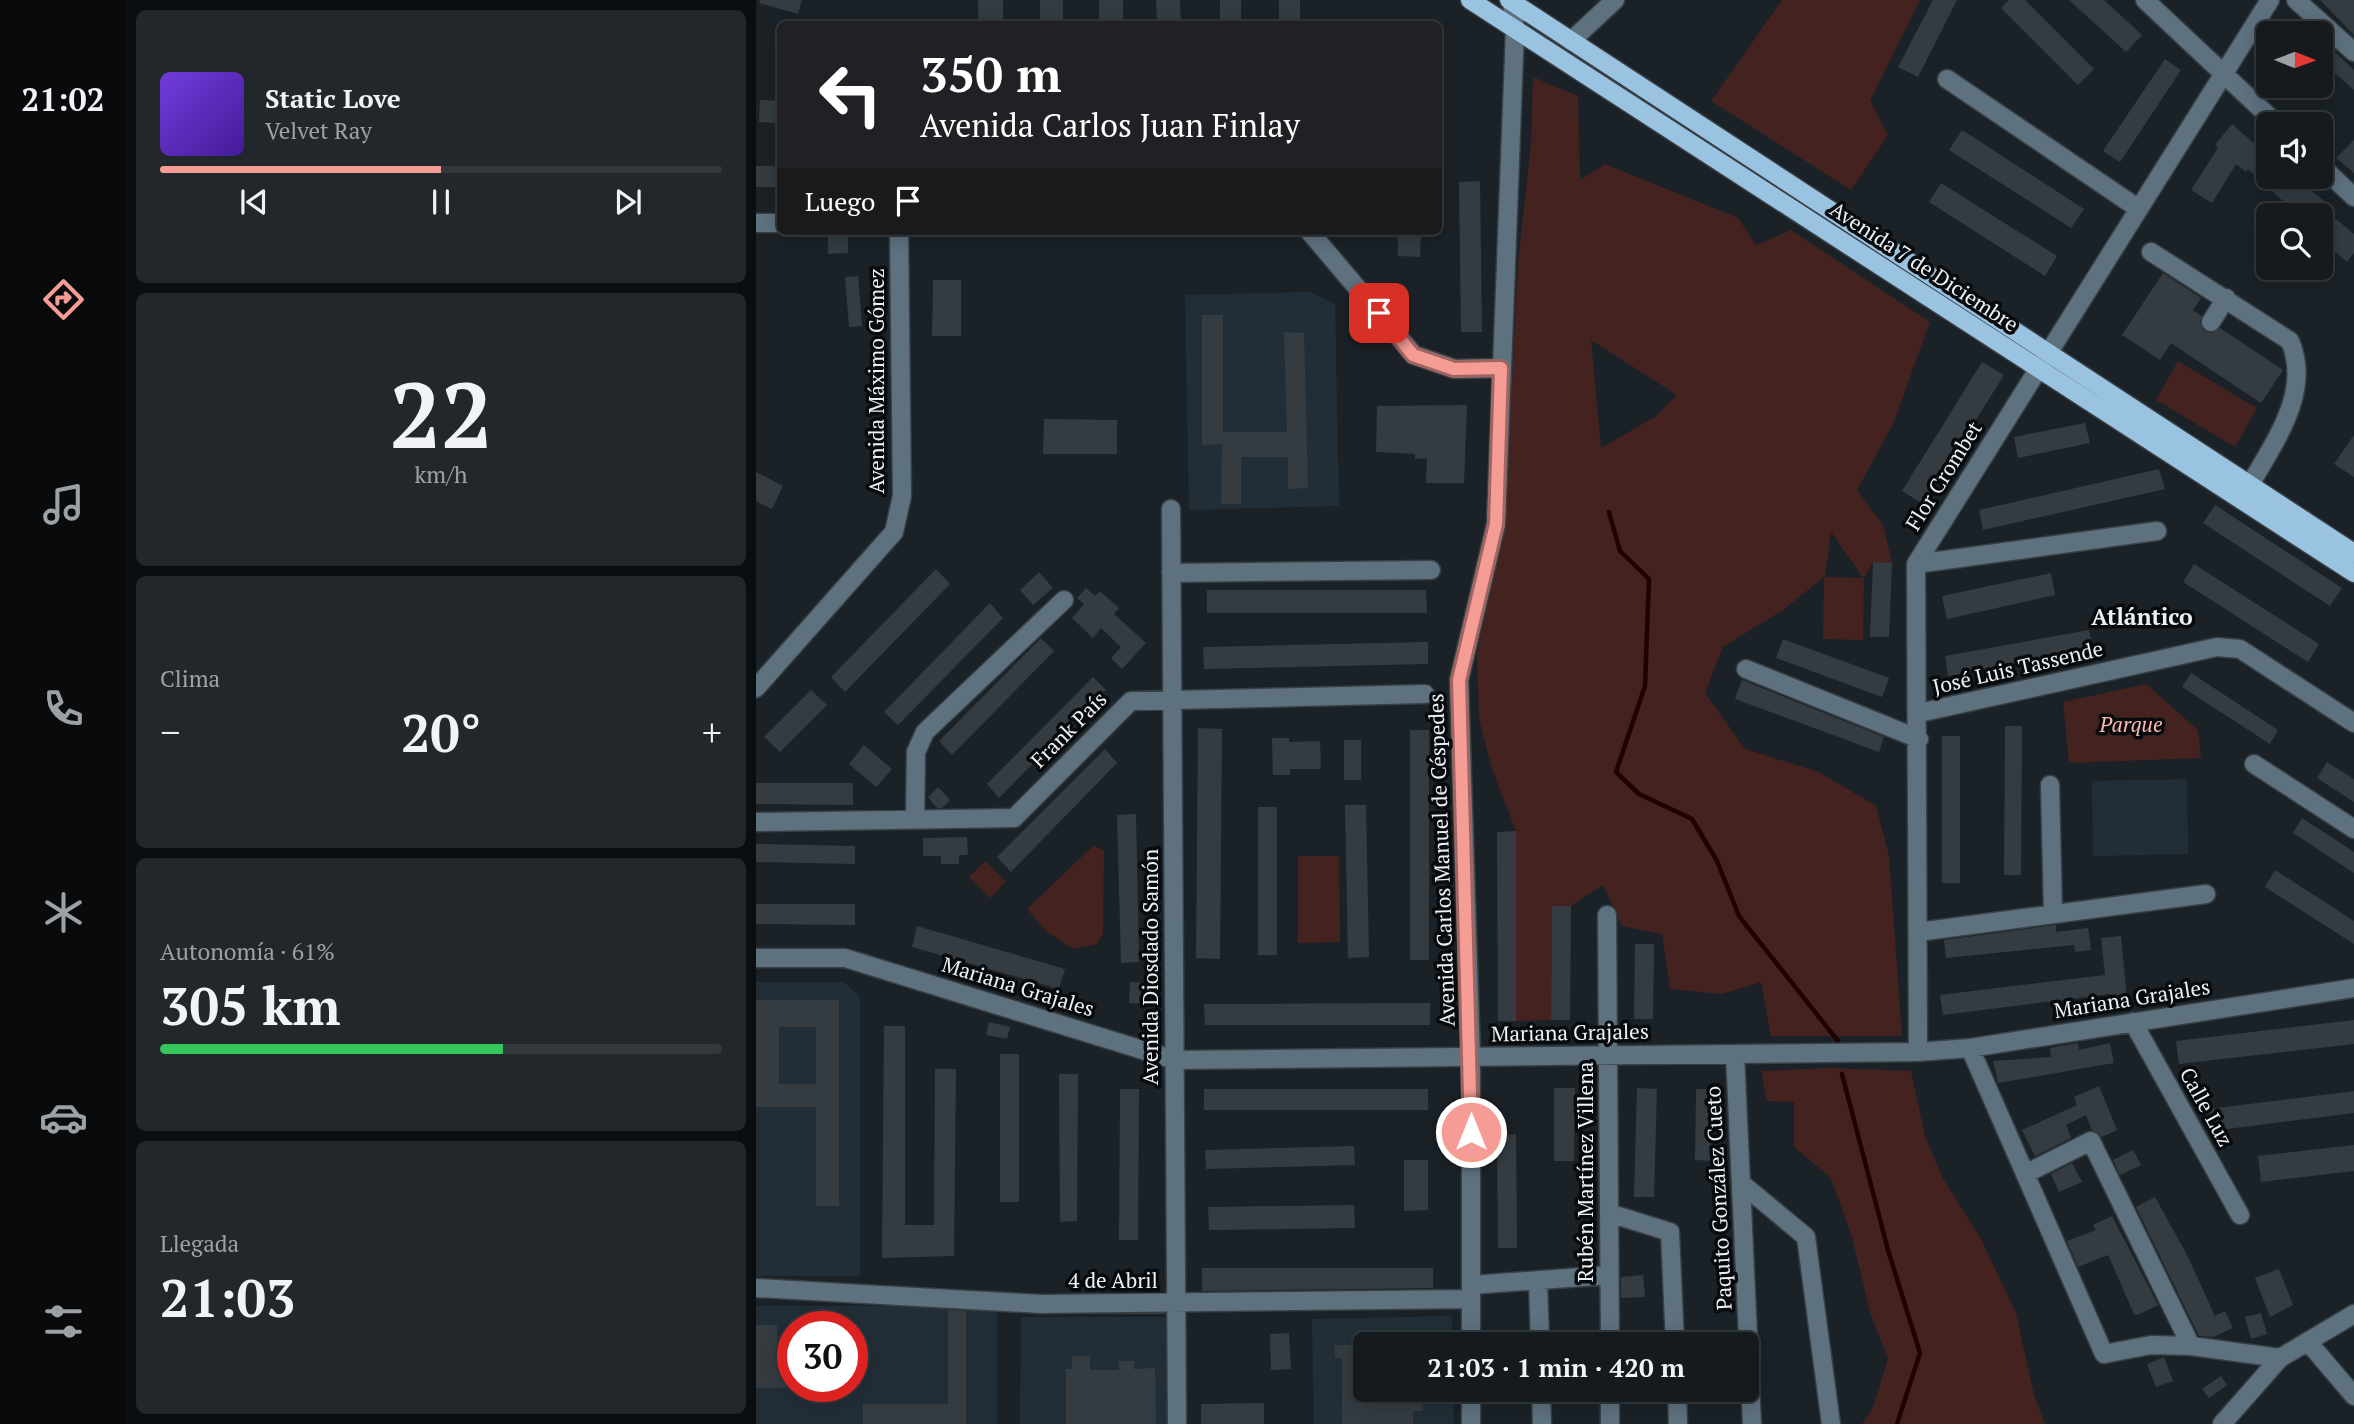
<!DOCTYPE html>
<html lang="es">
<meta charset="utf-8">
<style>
body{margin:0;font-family:"PT Serif",serif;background:#21272a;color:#f1f3f6;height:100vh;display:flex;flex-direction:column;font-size:26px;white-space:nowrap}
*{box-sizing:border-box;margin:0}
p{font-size:23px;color:#9da1a4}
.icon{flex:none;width:38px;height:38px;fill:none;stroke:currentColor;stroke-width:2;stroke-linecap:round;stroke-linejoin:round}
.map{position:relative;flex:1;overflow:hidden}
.side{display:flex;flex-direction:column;gap:10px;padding:10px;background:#0b0e10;width:630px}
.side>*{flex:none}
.top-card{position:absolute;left:21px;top:21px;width:665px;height:214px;border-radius:10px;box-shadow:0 4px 18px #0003,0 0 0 2px #33383b;background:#202124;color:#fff;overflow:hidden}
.needle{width:46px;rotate:91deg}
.controls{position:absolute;left:1500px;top:21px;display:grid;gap:14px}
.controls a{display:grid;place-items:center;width:77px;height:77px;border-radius:10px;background:#141a1d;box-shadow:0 4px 18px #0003,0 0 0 2px #33383b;font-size:35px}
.speed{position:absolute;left:21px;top:1311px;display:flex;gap:14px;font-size:35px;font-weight:700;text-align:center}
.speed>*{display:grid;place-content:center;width:91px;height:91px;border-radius:50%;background:#141a1d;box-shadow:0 4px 18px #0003,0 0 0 2px #33383b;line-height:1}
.speed .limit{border:10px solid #d22;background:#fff;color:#111}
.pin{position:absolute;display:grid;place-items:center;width:60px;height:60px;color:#fff;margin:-30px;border-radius:14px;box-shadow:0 4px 10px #0006}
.me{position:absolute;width:77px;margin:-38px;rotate:0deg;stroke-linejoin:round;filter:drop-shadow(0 0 5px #0008)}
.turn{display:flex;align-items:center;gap:24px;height:147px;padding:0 28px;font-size:32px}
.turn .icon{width:91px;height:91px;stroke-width:2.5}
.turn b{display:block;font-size:49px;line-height:60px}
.then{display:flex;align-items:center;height:66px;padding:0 28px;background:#0003;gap:14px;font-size:26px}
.big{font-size:52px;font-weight:600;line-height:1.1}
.side .card{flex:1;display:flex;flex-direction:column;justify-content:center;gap:10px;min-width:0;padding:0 24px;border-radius:10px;background:#21272a}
.side .dial{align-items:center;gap:0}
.dial b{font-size:91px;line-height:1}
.song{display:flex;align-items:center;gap:21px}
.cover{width:84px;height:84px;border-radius:10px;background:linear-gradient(135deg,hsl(260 70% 55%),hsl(260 70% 35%))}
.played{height:7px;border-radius:4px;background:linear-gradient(90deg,#f59c95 50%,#33383b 50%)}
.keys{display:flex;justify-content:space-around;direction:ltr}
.heat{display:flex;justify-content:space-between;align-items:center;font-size:38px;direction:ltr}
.charge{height:10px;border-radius:5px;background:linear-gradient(90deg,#34c759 61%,#33383b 0)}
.trip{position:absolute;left:597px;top:1332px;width:406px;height:70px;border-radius:10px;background:#141a1d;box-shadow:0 4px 18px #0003,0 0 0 2px #33383b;font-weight:600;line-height:70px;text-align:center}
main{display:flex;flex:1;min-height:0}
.dock{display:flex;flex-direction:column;width:126px;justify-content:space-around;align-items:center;background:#080a0c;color:#9da1a4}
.dock .icon{width:49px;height:49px}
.dock .current{color:#f59c95}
.dock b{font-size:32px;color:#f1f3f6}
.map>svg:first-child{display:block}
.built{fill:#222e37;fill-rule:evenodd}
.green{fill:#442220;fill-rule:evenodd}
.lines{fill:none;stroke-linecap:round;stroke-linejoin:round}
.stream{stroke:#210000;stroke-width:4.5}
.building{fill:#343c42;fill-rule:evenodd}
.minor-casing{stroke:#383f44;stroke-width:21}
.major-casing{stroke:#383f44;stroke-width:21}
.minor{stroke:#5e717f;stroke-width:18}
.major{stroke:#9ac2e1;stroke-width:18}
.route-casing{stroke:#9f6561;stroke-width:18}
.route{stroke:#f59c95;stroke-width:12}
.labels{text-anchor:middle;stroke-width:7;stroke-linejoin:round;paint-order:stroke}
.street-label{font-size:21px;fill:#edf1f5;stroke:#080b0d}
.park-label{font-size:21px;font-style:italic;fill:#ffb9b4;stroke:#080b0d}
.neighbourhood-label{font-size:23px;font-weight:bold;fill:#edf1f5;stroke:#080b0d}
</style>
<main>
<nav class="dock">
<b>21:02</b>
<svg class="icon current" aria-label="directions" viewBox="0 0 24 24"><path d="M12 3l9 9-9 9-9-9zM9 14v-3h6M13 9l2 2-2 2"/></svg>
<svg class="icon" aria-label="music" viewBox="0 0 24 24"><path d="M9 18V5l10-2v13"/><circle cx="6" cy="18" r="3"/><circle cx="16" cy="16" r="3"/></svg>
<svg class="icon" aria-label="phone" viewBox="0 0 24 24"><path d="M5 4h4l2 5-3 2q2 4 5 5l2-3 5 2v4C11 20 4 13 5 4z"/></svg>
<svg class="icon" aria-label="climate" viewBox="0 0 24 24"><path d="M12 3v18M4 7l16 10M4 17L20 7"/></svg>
<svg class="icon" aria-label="car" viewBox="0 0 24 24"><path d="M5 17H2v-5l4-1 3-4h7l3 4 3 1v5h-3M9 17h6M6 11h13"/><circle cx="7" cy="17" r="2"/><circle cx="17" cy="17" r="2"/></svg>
<svg class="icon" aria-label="filters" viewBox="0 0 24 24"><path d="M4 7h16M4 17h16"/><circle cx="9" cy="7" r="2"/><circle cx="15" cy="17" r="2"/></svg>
</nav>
<section class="side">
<div class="card">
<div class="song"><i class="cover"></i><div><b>Static Love</b><p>Velvet Ray</p></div></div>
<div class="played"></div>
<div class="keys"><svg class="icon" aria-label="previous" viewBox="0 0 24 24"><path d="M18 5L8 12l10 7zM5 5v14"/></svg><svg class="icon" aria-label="pause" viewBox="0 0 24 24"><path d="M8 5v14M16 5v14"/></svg><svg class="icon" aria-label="next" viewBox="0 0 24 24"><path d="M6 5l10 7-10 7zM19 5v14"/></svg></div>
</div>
<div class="card dial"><b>22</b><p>km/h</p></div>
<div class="card"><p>Clima</p>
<div class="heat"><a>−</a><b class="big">20°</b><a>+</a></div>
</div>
<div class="card"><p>Autonomía · 61%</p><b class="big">305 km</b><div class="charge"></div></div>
<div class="card"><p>Llegada</p><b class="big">21:03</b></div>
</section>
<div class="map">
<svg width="1598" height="1424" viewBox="0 0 1598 1424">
<rect width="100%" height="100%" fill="#1b2227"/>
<path class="built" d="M554 292 579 304 583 506 433 510 429 295Z
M1431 779 1432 854 1337 856 1336 781Z
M0 982H88L104 997V1276H0Z
M0 1306H241V1424H0ZM37 1326H96V1386H37Z
M696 1316V1344H609V1390H697L698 1424H558L556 1319Z
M265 1317H411V1424H264Z"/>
<path class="green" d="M1026 0H1164L1114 101 1132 135 1095 190 955 101Z
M777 77 822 96 824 180 849 164 982 218 1000 245 1035 230 1174 322 1137 424 1101 490 1127 525 1136 563 1117 562 1108 578 1107 640 1067 639 1068 577 1027 610 967 647 949 693 989 749 1063 772 1120 806 1133 856 1146 1036H1015L1005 982 966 994 914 989 906 934 866 926 847 885 815 906H796L795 1020 760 1021V831L736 769 723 719 721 654 749 524 762 263 775 144ZM835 340 921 395 899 417 845 448ZM1075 533H1076L1107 578 1069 577Z
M1422 361 1501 408 1479 447 1400 400Z
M1390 684 1442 730 1445 758 1313 763 1307 702Z
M337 846 348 850 347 933 341 944 317 949 290 931 271 909Z
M542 856H583L584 942 542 943Z
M229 861 250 881 234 898 213 877Z
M1073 1068 1155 1071 1169 1136 1186 1177 1225 1239 1260 1313 1278 1395 1289 1424H1106L1116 1410 1132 1359 1114 1312 1096 1237 1075 1178 1038 1147V1102L1011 1101 1005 1071Z"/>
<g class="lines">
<path class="stream" d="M853 512 864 551 893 579 889 686 860 772 883 794 936 819 961 861 983 916 1082 1041
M1086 1074 1132 1250 1164 1353 1141 1424"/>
</g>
<path class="building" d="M4 0H46L42 14 3 3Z
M222 0H247V24H222Z
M284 0H307V24H284Z
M343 0H367V24H343Z
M400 0H424L425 24H401Z
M464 0H485V24H464Z
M523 0H544V24H523Z
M1177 0H1201L1162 77 1142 67Z
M1253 0H1269L1338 69 1322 85 1245 8Z
M1313 0H1348L1386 35 1370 52Z
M1564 0H1598V35Z
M1564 38 1598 70V90L1564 60Z
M1409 59 1425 70 1364 162 1347 151Z
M4 100 24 101V123L3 122Z
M1476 124 1512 156V177H1539L1573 205 1569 209 1576 215H1542L1492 169 1490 172 1480 164 1456 203 1435 190 1462 148 1459 145Z
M1206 130 1328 209 1315 228 1193 150Z
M1598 140V173L1580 158Z
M0 166H24V187H0Z
M724 181 726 332H705L703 182Z
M1185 183 1301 256 1289 276 1173 202Z
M1580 219 1598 234V253L1591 262 1570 244 1576 237 1569 231Z
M642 231H665L664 257 642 256Z
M72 236H92V253L72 254Z
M1407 273 1445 298 1437 310 1446 316 1444 322 1448 331 1455 333 1464 328 1527 370 1505 403 1415 343 1404 360 1366 335Z
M102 276 106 326 93 327 89 277Z
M177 280H205V336H176Z
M446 315H467V432H531L528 332 548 333 552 488 532 489V457H485V504H465L466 444 446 445Z
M1226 362 1248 375 1167 504 1146 491Z
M711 405 708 483H670L671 458 659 459V454L620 452 621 406Z
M288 419 361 420V454H287Z
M1329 423 1334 443 1262 458 1258 437Z
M1598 435V477L1578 464Z
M1403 469 1409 489 1227 530 1223 510Z
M0 472 27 486 16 509 0 501Z
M1459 505 1586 588 1574 606 1447 523Z
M1117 562 1136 563 1133 637H1114Z
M1438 564 1563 644 1552 662 1427 582Z
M180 569 194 584 89 692 75 677Z
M283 572 297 588 277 605 264 590Z
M1295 573 1299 595 1191 619 1186 596Z
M330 588 339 596 344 591 363 608 358 614 390 643 366 669 355 658 365 647 345 628 337 638 316 618 328 604 321 598Z
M451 590H670L671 613H451Z
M234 603 247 618 142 725 128 712Z
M1333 630 1337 650 1192 676 1189 656Z
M285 638 298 651 196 755 183 741Z
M1027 639 1133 678 1126 697 1020 658Z
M672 642V664L448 669 447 647Z
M1435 673 1522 730 1514 744 1426 687Z
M337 677 350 690 243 798 231 784Z
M986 680 1128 737 1123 752 979 699Z
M55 690 71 705 24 752 8 737Z
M1249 726H1266L1265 875H1248Z
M442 728 466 729 464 959 440 958Z
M654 730H673V960H654Z
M1186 736H1204V883H1186Z
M516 738H533V742L564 741 565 769H534V775H517Z
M588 740H605V780H588Z
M108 745 136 769 120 787 93 764Z
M349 749 361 763 255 872 241 857Z
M1571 762 1598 779V802L1561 778Z
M0 783H97V805L0 804Z
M182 787 194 800 186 808H181L172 797Z
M589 805H610L613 957 592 958Z
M502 807H521V955H502Z
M380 814 383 962 365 963 361 815Z
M1546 818 1598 852V873L1537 833Z
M760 831V1021H742L741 832Z
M211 837 212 855H203V864H185V856H167V838Z
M0 844 99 846V864L0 862Z
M1519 870 1598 921V944L1509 887Z
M0 904H99V925L0 924Z
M796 906H815L814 1020H795Z
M1300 925V932L1332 928 1335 950 1319 952 1318 945 1190 958 1188 940Z
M161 926 309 969 303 989 156 947Z
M1365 936 1371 1000 1355 1002 1354 994 1187 1015 1184 995 1349 975 1345 938Z
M879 944H898L897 1019H878Z
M374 982 391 983 390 1004 373 1003Z
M0 1000H83V1206H60V1107H0ZM23 1027H60V1084H23Z
M674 1003V1025H449L448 1004Z
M1598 1020V1044L1423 1064 1420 1041Z
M233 1022 254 1027 251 1039 230 1035Z
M128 1026H149V1225H178L179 1069H200L198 1256 126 1258Z
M1322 1043 1323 1050 1354 1043 1358 1063 1242 1083 1237 1061 1295 1057 1294 1048Z
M244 1054H263V1202H244Z
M303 1074H322L321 1221 304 1222Z
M1343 1086 1361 1130 1346 1137 1336 1130 1330 1115 1310 1125 1315 1138 1279 1156 1266 1130 1321 1105 1318 1097Z
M798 1088H819L818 1161H798Z
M881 1088 901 1089 898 1197H878Z
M364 1089H383L382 1240H363Z
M448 1089H672V1110H448Z
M940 1089H958L957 1161 939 1160Z
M1598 1091V1113L1455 1131 1452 1109Z
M760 1134 761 1248H742L741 1135Z
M1598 1145V1171L1505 1182 1502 1156Z
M598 1146 599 1165 450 1169 449 1150Z
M1377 1150 1385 1165 1364 1175 1357 1160Z
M648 1160H672V1210L648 1211Z
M1316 1163 1326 1182 1303 1192 1295 1174Z
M1399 1197 1430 1253 1459 1316 1469 1311 1477 1328 1457 1337 1443 1336 1380 1207Z
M598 1205 599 1228 453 1230 452 1207Z
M1356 1216 1402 1305 1382 1315 1378 1314 1352 1255 1322 1267 1311 1241 1340 1230 1337 1225Z
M446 1268H677V1288L446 1291Z
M1523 1269 1537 1305 1514 1317 1499 1278Z
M887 1275 889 1297 865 1298V1277Z
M192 1310 210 1311V1424H107V1404H192Z
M1505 1313 1511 1334 1495 1339 1489 1317Z
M0 1325H21V1361H37V1388H0Z
M533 1333 535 1369 515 1370 514 1334Z
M579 1345H609V1390H612V1395H644V1390H667V1411H657V1424H586V1358H579Z
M316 1356H334V1370H363V1361H378V1369L399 1368 400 1424H310V1369H316Z
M1408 1357 1417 1381 1400 1387 1391 1364Z
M1465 1376 1471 1385 1453 1398 1446 1389Z
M508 1403V1424H445V1404Z"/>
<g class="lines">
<defs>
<path id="minor" d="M1389 0 1521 124
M1540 0 1598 52
M815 41 859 0
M1191 79 1383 209
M1564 165 1598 197
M0 223H24
M553 231 658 355 699 369 745 368
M1395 252 1534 341C1556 392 1518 442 1494 485
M1455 322 1470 298
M415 509 421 1424
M1160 564 1401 531
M415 573 675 570
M990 669 1163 739
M0 688 138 532 146 496 143 231
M1163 713 1461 647 1484 649 1598 723
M1498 764 1598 829
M1294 785 1297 913
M159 819 160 752 169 732 308 600
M0 822 258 818 375 701 669 694
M851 915 854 1344
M1162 932 1450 894
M0 958H89L419 1060 1162 1052 1214 1048 1598 988
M1377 1022 1484 1215
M1214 1048 1348 1354 1395 1345 1435 1346 1524 1358
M1162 1052 1160 564 1514 0
M979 1054 996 1424
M1269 1174 1335 1141 1435 1346
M985 1183 1050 1237 1075 1424
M853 1213 914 1232 919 1344
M782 1280 784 1344
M715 1285 853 1275
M0 1288 285 1304 715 1299
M1553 1343 1598 1396
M715 1344V1056L703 680 740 524 759 29 756 2
M715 1390V1424
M785 1390 786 1424
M854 1390V1424
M921 1390 922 1424
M1466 1424 1524 1358 1598 1314"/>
<path id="major" d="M714 0 1598 573
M753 0 1598 553"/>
</defs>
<use href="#minor" class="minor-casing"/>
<use href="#major" class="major-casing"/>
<use href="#minor" class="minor"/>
<use href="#major" class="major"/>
</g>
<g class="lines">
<defs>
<path id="route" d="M623 313 657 355 698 369 745 368 740 524 703 680 715 1132"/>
</defs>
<use href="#route" class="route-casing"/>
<use href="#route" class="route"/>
</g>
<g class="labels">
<g class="street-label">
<text transform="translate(1168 267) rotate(33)" y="7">Avenida 7 de Diciembre</text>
<text transform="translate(121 381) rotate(-90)" y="7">Avenida Máximo Gómez</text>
<text transform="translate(1188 476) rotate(-58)" y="7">Flor Crombet</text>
<text transform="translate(1262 668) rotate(-13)" y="7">José Luis Tassende</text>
<text transform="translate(313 730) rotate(-45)" y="7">Frank País</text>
<text transform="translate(686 860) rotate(-92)" y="7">Avenida Carlos Manuel de Céspedes</text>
<text transform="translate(395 967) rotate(-90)" y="7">Avenida Diosdado Samón</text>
<text transform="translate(262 987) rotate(17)" y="7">Mariana Grajales</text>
<text transform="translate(1376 999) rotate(-9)" y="7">Mariana Grajales</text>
<text transform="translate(814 1033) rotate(-1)" y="7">Mariana Grajales</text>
<text transform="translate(1450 1107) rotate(61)" y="7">Calle Luz</text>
<text transform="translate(830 1172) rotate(-90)" y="7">Rubén Martínez Villena</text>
<text transform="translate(963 1198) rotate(-93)" y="7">Paquito González Cueto</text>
<text x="357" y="1288">4 de Abril</text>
</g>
<g class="park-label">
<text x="1375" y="732">Parque</text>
</g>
<g class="neighbourhood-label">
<text x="1386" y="625">Atlántico</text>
</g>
</g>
</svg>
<div class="controls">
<a><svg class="needle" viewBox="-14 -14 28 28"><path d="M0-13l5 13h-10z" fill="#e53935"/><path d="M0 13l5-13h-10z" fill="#9da1a4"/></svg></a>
<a><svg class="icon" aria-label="sound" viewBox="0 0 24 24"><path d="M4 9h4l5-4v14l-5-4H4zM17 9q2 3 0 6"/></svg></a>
<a><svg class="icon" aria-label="search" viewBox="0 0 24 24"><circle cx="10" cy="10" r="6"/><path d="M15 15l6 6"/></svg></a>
</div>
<div class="speed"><div class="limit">30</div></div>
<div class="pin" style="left:623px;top:313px;background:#d93025"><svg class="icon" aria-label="arrive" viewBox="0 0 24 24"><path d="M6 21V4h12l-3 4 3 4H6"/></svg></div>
<svg class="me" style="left:715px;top:1132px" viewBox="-20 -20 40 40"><circle r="17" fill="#f59c95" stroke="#fff" stroke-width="3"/><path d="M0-11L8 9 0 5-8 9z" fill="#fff"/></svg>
<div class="trip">21:03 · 1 min · 420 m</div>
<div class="top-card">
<div class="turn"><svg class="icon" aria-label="left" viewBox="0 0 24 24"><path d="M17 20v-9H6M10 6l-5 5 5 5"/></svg><div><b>350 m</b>Avenida Carlos Juan Finlay</div></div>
<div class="then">Luego<svg class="icon" aria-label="arrive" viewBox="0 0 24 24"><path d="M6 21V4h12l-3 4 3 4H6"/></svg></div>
</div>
</div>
</main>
